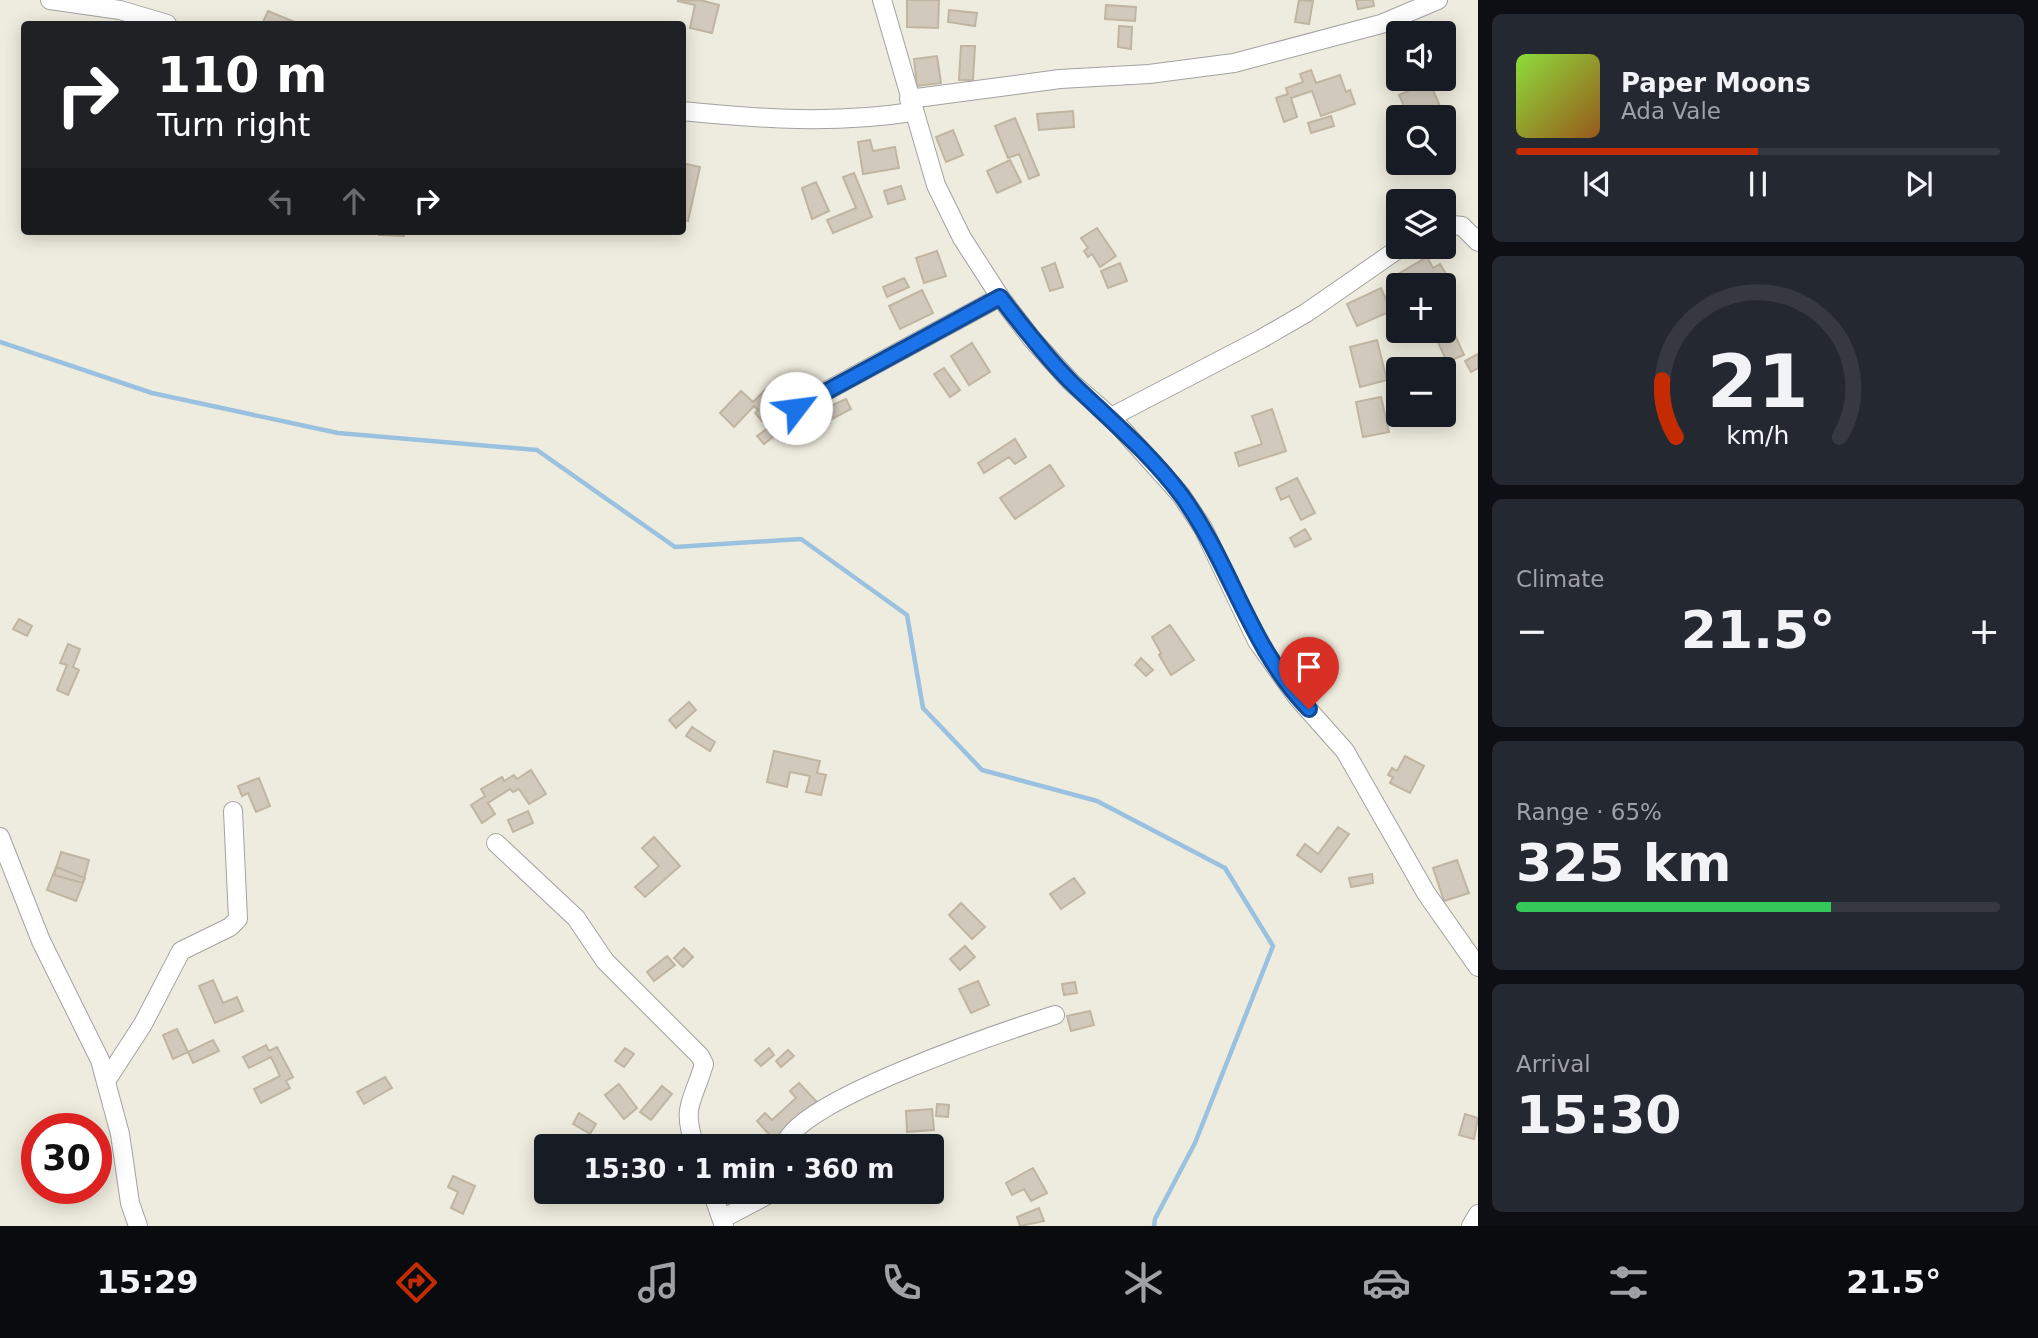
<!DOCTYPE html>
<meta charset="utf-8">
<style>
body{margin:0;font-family:"DejaVu Sans",sans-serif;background:#242831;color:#f1f3f6;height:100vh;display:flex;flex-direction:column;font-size:26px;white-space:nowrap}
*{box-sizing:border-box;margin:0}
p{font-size:23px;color:#9ea1a6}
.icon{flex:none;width:38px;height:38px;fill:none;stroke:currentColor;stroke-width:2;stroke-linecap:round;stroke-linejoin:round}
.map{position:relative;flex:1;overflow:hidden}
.details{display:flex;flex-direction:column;gap:14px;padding:14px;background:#0d0f14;width:560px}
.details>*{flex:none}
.hud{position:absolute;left:21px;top:21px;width:665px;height:214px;border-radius:7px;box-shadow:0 4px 18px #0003;background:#202124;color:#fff;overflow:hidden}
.buttons{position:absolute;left:1386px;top:21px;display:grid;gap:14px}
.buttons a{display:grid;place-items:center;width:70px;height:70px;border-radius:7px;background:#171b24;box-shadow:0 4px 18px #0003;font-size:35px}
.speed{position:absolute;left:21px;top:1113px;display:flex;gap:14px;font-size:35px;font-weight:700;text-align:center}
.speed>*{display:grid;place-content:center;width:91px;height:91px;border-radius:50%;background:#171b24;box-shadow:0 4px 18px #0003;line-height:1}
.speed .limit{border:10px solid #d22;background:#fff;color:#111}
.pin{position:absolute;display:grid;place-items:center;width:60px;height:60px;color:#fff;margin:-72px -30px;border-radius:50% 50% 50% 0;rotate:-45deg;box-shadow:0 0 7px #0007}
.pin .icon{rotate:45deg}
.me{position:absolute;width:77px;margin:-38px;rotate:60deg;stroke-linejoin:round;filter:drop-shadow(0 0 5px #0008)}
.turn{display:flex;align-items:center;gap:24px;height:147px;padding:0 21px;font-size:32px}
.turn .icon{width:91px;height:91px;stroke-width:2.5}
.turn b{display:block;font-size:49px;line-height:60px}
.lanes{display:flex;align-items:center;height:66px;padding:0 21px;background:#0003;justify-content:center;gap:35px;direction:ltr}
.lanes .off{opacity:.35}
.big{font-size:52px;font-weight:700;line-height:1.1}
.details .tile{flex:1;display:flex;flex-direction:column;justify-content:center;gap:10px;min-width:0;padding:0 24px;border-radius:10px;background:#242831}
.details .dial{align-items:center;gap:0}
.dial svg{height:182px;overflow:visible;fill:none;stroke:#363941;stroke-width:7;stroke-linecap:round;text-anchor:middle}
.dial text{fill:#f1f3f6;stroke:none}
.song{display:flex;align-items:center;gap:21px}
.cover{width:84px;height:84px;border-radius:10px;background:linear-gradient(135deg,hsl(90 70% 55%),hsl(30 70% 35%))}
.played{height:7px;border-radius:4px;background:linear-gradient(90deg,#c52b00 50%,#363941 50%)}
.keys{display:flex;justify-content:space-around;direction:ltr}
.heat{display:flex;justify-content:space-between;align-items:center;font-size:38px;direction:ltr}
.charge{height:10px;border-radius:5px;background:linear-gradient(90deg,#34c759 65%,#363941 0)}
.trip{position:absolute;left:534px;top:1134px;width:410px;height:70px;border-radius:7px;background:#171b24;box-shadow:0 4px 18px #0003;font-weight:700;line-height:70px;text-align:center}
.dock{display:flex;height:112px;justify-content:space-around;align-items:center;background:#090b0e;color:#9ea1a6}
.dock .icon{width:49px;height:49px}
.dock .on{color:#c52b00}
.dock b{font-size:32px;color:#f1f3f6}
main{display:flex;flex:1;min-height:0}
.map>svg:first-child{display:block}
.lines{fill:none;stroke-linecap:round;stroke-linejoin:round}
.stream{stroke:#9ac1e0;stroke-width:4.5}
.building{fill:#d1c9bc;stroke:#c0b5a0;stroke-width:2}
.minor-casing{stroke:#a2a2a2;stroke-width:20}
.minor{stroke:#fff;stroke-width:18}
.route-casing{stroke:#114b97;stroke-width:18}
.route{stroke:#1a73e8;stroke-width:12}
</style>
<main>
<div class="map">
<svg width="1478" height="1226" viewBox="0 0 1478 1226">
<rect width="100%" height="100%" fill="#eeecde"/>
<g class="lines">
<path class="stream" d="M0 342 152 393 338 433 537 450 675 547 801 539 907 615 923 708 982 770 1097 801 1225 868 1273 946 1195 1143 1155 1219 1154 1226"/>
</g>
<path class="building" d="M700 0 719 5 712 33 690 28 695 5 677 1Z
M907 0H939L938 28 907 27Z
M1299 0 1313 1 1309 24 1295 22Z
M1356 0H1373L1374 6 1358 9Z
M1106 5 1136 7 1135 21 1105 19Z
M949 10 977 13 975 26 948 22Z
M268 11 297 23V24H262Z
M1119 26 1132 27 1131 49 1118 47Z
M961 46H975L973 80H959Z
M937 56 941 83 917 86 914 59Z
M1311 70 1316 83 1340 75 1346 92 1350 90 1355 104 1321 116 1312 91 1291 98 1297 117 1284 122 1276 98 1288 94 1286 88 1303 82 1300 74Z
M1429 81 1449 127 1444 129V117H1431L1427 109 1409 117 1399 95Z
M1073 111 1074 127 1039 130 1037 114Z
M1331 116 1334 126 1311 133 1308 123Z
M1015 118 1039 175 1029 179 1019 154 1008 158 995 126Z
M953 130 963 155 946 162 936 137Z
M870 140 873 151 895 147 899 168 863 174 858 142Z
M1010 160 1021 182 997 193 987 171Z
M682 163 700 167 688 221 682 220Z
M854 173 872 217 833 233 827 220 856 208 843 177Z
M816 182 829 211 812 219 802 188Z
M901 186 905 199 888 204 884 191Z
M1097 228 1116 256 1100 267 1092 254 1088 257 1084 251 1088 248 1081 238Z
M379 231H404V236L379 235Z
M937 251 946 276 924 283 916 258Z
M1427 257 1433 268 1440 264 1451 282 1444 286H1398L1393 277Z
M1055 263 1063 287 1050 291 1042 268Z
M1120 263 1127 281 1108 288 1101 271Z
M904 278 909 287 887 297 883 287Z
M1381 288 1391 311 1357 326 1347 304Z
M922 290 933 313 900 329 889 306Z
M1454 333 1464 355 1447 362 1437 340Z
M1377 340 1387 380 1360 387 1350 347Z
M972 343 990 372 969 385 951 356Z
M1478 354V368L1471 372 1465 361Z
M944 368 960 390 950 397 934 374Z
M765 390 785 409 773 421 767 416 762 421 755 413 758 410 754 406 734 427 720 413 741 391 753 402Z
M1381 397 1389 432 1363 437 1356 402Z
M846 399 851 409 832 419 826 408Z
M1272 409 1286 451 1239 466 1235 453 1262 444 1252 416Z
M768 428 774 436 764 444 757 436Z
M1015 439 1026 457 1015 464 1009 457 984 473 978 463Z
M1050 465 1064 486 1015 519 1000 498Z
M1297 478 1315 513 1301 520 1289 496 1281 500 1276 488Z
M1305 529 1311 539 1295 547 1290 538Z
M19 619 32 626 27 636 13 629Z
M1170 625 1194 660 1171 675 1159 655 1161 653 1152 637Z
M68 644 80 649 73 667 79 670 68 695 57 690 67 665 60 663Z
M1141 658 1153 670 1146 676 1135 665Z
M689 702 696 710 676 728 669 720Z
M692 727 715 742 710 751 686 736Z
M774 751 820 761 817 773 826 775 821 795 806 792 810 776 790 772 787 787 767 782Z
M1405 756 1424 766 1410 793 1390 783 1393 777 1388 775 1392 768 1397 771Z
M531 770 546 794 529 804 519 789 513 792 510 789 488 803 495 814 482 823 471 805 485 796 481 789 502 777 504 781 514 775 517 779Z
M259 778 270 806 256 812 248 793 242 796 238 786Z
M528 811 533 823 513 832 508 820Z
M1338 827 1349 834 1321 872 1297 855 1305 844 1318 854Z
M654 837 680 866 645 897 635 887 659 866 642 848Z
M61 852 89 860 83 883 54 875Z
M1457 860 1469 893 1444 901 1433 868Z
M56 867 85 878 76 901 47 890Z
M1372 874 1373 883 1351 887 1349 878Z
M1074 878 1085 893 1061 909 1050 894Z
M961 903 985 927 972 939 949 915Z
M965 946 975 957 960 970 950 959Z
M684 948 693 957 683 967 674 958Z
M667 956 675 965 654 981 647 972Z
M213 980 223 1003 237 997 243 1011 215 1023 199 986Z
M978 981 989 1005 971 1013 959 989Z
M1075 982 1077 993 1064 995 1062 984Z
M1090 1011 1094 1025 1071 1031 1067 1016Z
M177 1029 188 1052 173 1059 163 1035Z
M213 1040 219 1051 193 1063 188 1052Z
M266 1045 269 1051 277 1047 293 1077 286 1081 290 1088 261 1103 254 1089 280 1076 271 1057 249 1068 243 1057Z
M625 1048 634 1054 624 1067 615 1061Z
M769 1048 774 1055 761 1066 755 1060Z
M788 1050 794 1056 781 1067 776 1061Z
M385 1077 392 1088 364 1104 357 1092Z
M799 1083 817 1102 775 1141 757 1121 765 1113 772 1120 796 1098 790 1091Z
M619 1084 637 1108 624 1119 605 1095Z
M662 1086 672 1094 651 1120 640 1112Z
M937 1104 949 1105 948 1117 936 1116Z
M932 1109 934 1130 907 1132 906 1111Z
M579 1113 596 1124 590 1134 573 1124Z
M1465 1114 1478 1118 1474 1139 1459 1135Z
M643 1136 651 1144 632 1146Z
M1033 1168 1047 1193 1031 1201 1024 1189 1012 1195 1006 1183Z
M453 1176 475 1186 463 1214 451 1208 458 1192 448 1187Z
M1039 1208 1044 1221 1020 1226 1017 1217Z"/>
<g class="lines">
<defs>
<path id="minor" d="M50 0 120 10 167 24
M882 0 936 185 962 238 1000 297 1032 339 1071 382 1111 417 1181 495 1203 528 1257 641 1297 697 1345 751 1426 893 1478 967
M909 99 1060 79 1149 74 1234 63 1381 24 1438 0
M682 111C760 119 835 124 912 112
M1444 224 1462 226 1478 242
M795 408 1000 297
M1111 417 1261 339 1306 313 1401 247
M0 837 41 941 100 1060 120 1134 130 1203 138 1226
M496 843 576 918 605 961 700 1056 704 1064C693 1102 681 1106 695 1146
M106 1081 143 1024 181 951 230 927 238 919 233 811
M785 1146C791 1102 1011 1029 1055 1015
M712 1192 724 1226
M722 1219 773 1192
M1471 1226 1478 1214"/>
</defs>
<use href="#minor" class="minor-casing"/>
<use href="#minor" class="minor"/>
</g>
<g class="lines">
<defs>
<path id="route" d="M796 408 1000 297C1022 326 1045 356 1071 382 1109 419 1150 453 1182 496 1231 564 1250 648 1309 709"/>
</defs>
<use href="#route" class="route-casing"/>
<use href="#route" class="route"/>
</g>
</svg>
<div class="buttons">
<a><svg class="icon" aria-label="sound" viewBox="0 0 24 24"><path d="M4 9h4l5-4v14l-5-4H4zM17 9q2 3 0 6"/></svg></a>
<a><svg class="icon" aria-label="search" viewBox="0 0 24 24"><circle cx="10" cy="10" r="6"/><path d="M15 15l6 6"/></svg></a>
<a><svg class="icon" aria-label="layers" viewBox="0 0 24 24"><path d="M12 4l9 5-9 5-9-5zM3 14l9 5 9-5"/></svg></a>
<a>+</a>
<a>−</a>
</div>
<div class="speed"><div class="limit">30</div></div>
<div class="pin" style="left:1309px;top:709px;background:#d93025"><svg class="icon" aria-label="arrive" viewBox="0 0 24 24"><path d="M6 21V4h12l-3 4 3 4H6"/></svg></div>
<svg class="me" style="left:796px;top:408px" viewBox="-20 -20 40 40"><circle r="19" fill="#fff"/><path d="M0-13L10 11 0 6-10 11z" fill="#1a73e8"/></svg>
<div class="trip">15:30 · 1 min · 360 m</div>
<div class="hud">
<div class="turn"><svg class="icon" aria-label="right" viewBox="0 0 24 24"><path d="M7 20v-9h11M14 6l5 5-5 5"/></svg><div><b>110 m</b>Turn right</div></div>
<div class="lanes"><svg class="icon off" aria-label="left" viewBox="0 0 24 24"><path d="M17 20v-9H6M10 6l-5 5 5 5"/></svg><svg class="icon off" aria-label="ahead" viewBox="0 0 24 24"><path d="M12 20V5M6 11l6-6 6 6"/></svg><svg class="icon" aria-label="right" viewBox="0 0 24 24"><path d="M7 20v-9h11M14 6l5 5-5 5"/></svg></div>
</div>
</div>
<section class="details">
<div class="tile">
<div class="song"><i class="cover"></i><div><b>Paper Moons</b><p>Ada Vale</p></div></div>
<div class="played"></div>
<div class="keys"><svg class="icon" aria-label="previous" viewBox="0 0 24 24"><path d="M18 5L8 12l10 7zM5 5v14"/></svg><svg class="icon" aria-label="pause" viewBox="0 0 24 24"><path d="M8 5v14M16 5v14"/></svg><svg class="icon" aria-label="next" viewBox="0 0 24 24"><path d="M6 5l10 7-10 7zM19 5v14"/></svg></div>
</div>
<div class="tile dial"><svg viewBox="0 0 100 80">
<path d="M14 69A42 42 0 1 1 86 69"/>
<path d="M14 69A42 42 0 0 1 8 44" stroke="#c52b00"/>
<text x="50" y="56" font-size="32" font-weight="700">21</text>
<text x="50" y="72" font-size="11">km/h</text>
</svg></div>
<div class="tile"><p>Climate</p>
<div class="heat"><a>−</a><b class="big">21.5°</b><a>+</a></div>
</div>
<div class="tile"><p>Range · 65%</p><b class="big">325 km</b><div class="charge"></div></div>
<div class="tile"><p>Arrival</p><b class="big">15:30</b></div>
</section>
</main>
<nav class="dock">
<b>15:29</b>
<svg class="icon on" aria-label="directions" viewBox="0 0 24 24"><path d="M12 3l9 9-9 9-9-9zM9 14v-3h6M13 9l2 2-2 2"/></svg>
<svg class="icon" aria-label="music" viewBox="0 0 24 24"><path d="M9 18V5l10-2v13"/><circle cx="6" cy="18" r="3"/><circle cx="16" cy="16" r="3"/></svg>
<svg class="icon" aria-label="phone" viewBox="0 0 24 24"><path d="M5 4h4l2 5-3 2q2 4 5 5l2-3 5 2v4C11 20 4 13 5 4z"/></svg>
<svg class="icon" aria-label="climate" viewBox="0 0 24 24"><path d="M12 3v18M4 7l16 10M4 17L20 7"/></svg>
<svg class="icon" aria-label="car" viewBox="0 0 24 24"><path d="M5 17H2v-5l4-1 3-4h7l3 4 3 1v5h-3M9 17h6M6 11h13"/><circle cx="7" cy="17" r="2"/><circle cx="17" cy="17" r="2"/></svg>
<svg class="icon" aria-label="filters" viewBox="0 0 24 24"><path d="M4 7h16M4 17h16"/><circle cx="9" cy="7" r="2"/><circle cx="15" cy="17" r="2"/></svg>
<b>21.5°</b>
</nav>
